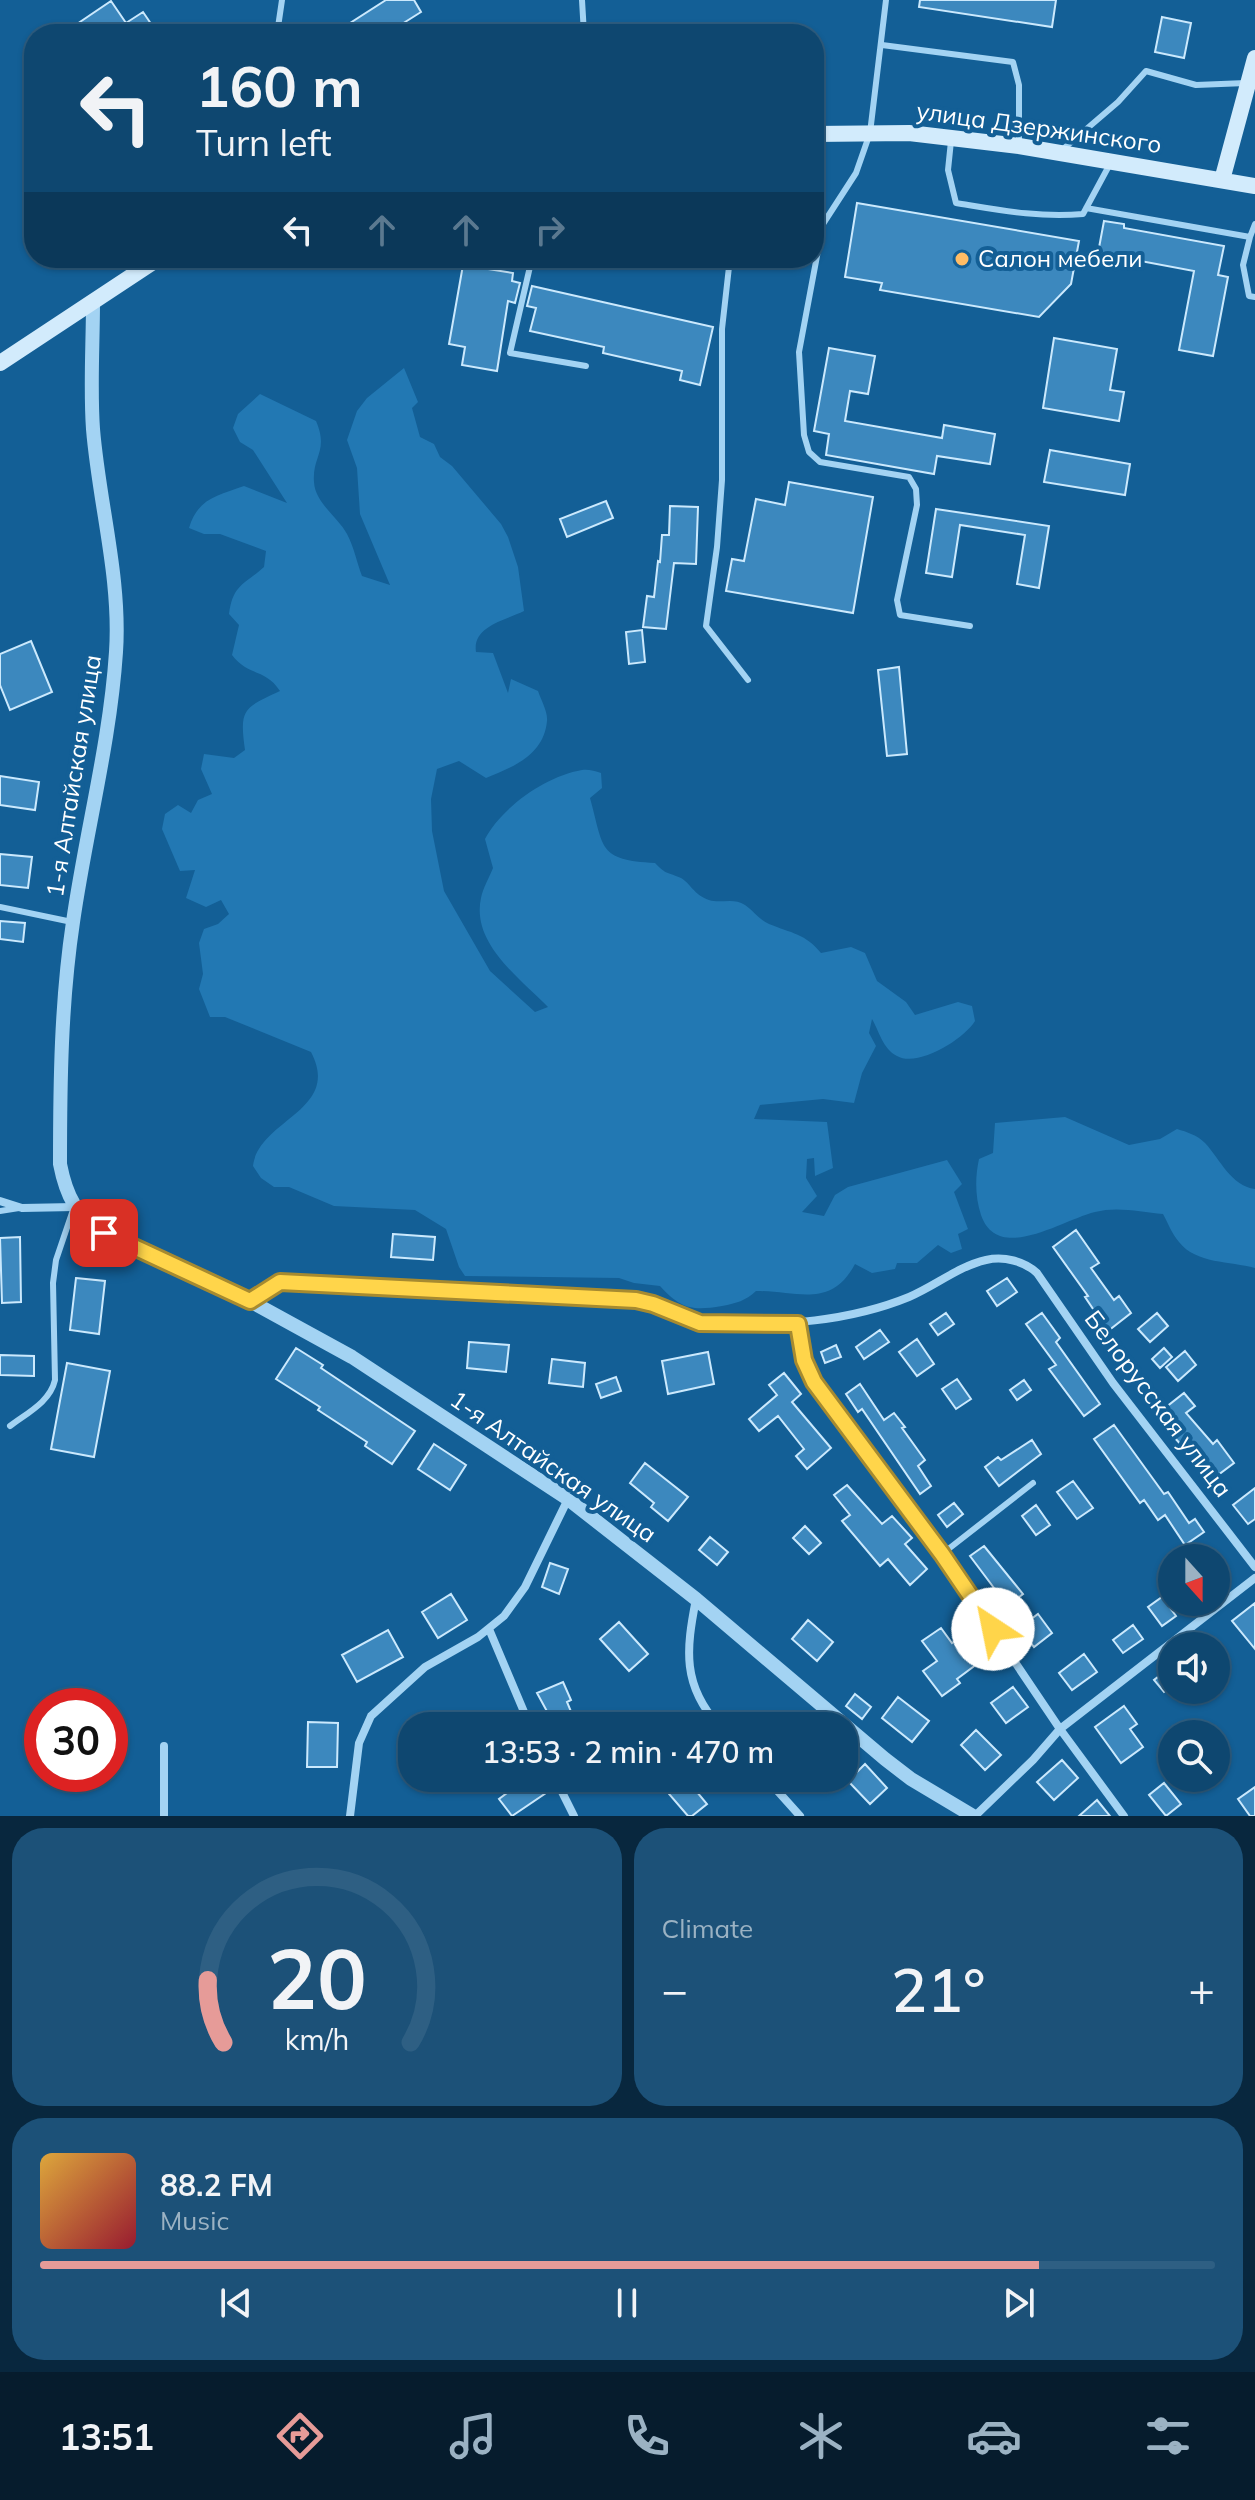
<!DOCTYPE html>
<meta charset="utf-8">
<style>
body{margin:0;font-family:Mulish,sans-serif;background:#1c5178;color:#f1f3f6;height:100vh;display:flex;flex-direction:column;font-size:30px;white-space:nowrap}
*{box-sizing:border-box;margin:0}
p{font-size:26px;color:#9bb2c3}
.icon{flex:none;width:44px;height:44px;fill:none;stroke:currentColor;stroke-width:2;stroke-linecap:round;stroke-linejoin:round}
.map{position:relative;height:1816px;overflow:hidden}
.drawer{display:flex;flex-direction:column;gap:12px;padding:12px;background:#08273e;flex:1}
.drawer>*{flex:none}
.top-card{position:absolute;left:24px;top:24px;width:800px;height:244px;border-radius:32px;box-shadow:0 2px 6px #0004,0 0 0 2px #2e5f83;background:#0e4770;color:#f1f3f6;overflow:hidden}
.needle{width:52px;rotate:159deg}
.controls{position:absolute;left:1158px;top:1544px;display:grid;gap:16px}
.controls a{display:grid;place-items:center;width:72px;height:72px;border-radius:50%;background:#0e4770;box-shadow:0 2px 6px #0004,0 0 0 2px #2e5f83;font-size:40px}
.speed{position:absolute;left:24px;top:1688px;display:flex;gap:16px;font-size:40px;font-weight:700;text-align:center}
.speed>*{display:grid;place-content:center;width:104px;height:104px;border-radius:50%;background:#0e4770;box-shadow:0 2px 6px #0004,0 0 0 2px #2e5f83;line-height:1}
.speed .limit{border:12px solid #d22;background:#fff;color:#111}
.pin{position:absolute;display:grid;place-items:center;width:68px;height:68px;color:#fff;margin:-34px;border-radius:16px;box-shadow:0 4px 12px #0006}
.me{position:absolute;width:88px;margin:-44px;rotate:326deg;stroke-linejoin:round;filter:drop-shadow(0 0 6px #0008)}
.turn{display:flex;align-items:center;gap:28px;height:168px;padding:0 40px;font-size:36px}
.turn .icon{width:104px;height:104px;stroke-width:2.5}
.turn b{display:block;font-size:56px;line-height:68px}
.lanes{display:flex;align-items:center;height:76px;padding:0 40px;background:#0003;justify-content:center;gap:40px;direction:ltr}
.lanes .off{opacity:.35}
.big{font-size:60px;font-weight:600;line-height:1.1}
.drawer .widget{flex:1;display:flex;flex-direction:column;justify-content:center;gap:12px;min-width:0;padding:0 28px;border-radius:32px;background:#1c5178}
.drawer .dial{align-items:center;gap:0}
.dial svg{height:208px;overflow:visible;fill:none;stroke:#2e5f83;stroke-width:7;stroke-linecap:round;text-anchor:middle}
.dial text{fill:#f1f3f6;stroke:none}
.song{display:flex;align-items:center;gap:24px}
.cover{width:96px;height:96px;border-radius:12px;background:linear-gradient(135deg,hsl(40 70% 55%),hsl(350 70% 35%))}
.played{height:8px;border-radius:4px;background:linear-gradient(90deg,#e69b98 85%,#2e5f83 85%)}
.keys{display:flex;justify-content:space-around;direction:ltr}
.heat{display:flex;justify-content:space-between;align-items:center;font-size:44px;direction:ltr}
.drawer .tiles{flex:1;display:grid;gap:12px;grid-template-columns:1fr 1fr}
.widget:last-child{grid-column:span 2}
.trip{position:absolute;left:398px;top:1712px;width:460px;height:80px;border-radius:32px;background:#0e4770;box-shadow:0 2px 6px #0004,0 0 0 2px #2e5f83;font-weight:600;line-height:80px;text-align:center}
.dock{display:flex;height:128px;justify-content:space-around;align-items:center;background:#061c2d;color:#9bb2c3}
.dock .icon{width:56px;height:56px}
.dock .selected{color:#e69b98}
.dock b{font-size:36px;color:#f1f3f6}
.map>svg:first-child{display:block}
.green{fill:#2278b3}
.building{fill:#3c88be;stroke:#cbe9fd;stroke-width:2}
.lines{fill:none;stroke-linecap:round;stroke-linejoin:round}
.service{stroke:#a3d3f3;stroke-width:6}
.minor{stroke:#a3d3f3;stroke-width:8}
.tertiary{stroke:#a3d3f3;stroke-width:14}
.secondary{stroke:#d2ebfc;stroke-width:16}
.route-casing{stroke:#a68a30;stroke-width:20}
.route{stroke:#ffd54a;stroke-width:14}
.poi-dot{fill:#ffbc65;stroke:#135f96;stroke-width:3}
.labels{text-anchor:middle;stroke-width:8;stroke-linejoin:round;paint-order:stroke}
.street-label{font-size:24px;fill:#fff;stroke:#135f96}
.poi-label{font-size:24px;fill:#fff;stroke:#135f96;text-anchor:start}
</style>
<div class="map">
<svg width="1255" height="1816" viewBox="0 0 1255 1816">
<rect width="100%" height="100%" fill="#135f96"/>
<path class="green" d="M404 368 418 402 412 408 420 437 434 444 440 457 452 466 501 524 508 537 518 567 524 611C506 620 472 626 476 652L493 653 508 693 511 679 538 691C541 700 548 712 547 721 544 755 513 767 486 778L459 761 437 769 431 799 432 831 444 891 490 971 535 1012 548 1007C521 979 471 944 481 898 483 888 489 878 493 868L485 839C502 807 546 776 582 770 588 769 595 771 601 773L602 788 590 798C604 849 598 860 655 863 666 875 668 872 681 878 690 883 694 895 709 900 721 904 733 897 745 905 754 911 758 919 769 924 791 933 806 934 821 953L851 947 865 953 877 981 906 1002 915 1015 958 1002 972 1006 975 1021C964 1039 918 1068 897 1056 883 1049 879 1031 872 1019L869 1033 876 1046 862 1073 854 1103 823 1099 760 1105 754 1119 827 1122 833 1168 815 1176 814 1158 807 1159 806 1178 817 1196 802 1212 824 1216 835 1195 848 1187 947 1160 962 1184 954 1192 968 1229 958 1234 962 1249 951 1253 938 1245 917 1263H897L895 1269 872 1273 855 1264C831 1309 798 1291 756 1291 745 1301 737 1303 722 1306 692 1311 681 1309 660 1286L634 1283 619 1278 465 1276 459 1267 446 1229 415 1210 334 1206 289 1187H274L261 1178 253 1166C259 1119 342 1111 311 1052L225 1017H210L199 989 203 974 199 943 204 929 218 924 229 914 221 900 206 907 186 898 195 870 180 871 162 829 165 814 178 805 191 813 198 800 212 794 201 769 204 754 234 758 245 750C239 708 244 708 280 691 265 668 249 677 232 655L239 625 229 614C233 584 244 585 264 567L266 551 220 534H204L189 528C198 498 217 496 244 486L287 503 253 450 240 442 233 428 238 414 260 394 316 421C329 451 312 456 314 482 315 503 338 517 347 534 354 547 357 563 362 576L390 585 360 514 357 468 347 440 357 411 367 398Z
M1065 1117 1129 1145 1160 1139 1177 1129C1187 1132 1197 1135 1205 1143 1220 1159 1231 1186 1255 1189V1268C1230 1261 1196 1264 1179 1242 1172 1234 1168 1223 1163 1214 1141 1212 1117 1206 1095 1212 1062 1220 998 1264 981 1215 975 1197 975 1177 979 1159L993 1153 995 1123Z"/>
<path class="building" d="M386 0H414L421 12 386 34H333Z
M920 0H1056L1052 27 919 7Z
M111 1 126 23 143 12 158 34H79L74 26Z
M1162 17 1191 23 1184 58 1155 52Z
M857 203 1079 241 1071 284 1039 317 880 290 882 283 845 277Z
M1104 221 1124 224V228L1224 246 1218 275 1228 277 1213 356 1179 350 1194 271 1098 253Z
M463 265 513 273 512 281 520 283 515 303 508 301 497 371 462 365 465 347 449 344Z
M532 286 713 327 700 385 680 380 682 371 603 353 604 347 530 331 536 308 527 306Z
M1054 338 1117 349 1110 390 1124 392 1119 421 1043 408Z
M829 348 875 356 868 394 850 391 845 421 942 438 944 425 995 434 990 464 937 456 934 474 826 455 829 434 814 431Z
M1050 450 1130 464 1125 495 1044 482Z
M789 482 873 497 853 613 726 591 732 559 744 561 756 499 785 505Z
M606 501 613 518 567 537 560 519Z
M670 506 698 507 696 564 674 563 666 629 643 627 647 596 654 597 658 561 660 562 662 535H669Z
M936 509 1049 526 1039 588 1017 584 1025 535 960 525 952 577 926 573Z
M642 630 645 662 629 664 626 632Z
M31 641 52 692 10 710 0 685V654Z
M899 667 907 754 887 756 878 670Z
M0 776 39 782 35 810 0 805Z
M0 854 32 857 28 888 0 885Z
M0 921 25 923 23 942 0 939Z
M1076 1230 1099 1263 1091 1268 1114 1300 1119 1296 1131 1313 1108 1331 1085 1297 1088 1296 1053 1247Z
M393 1234 435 1237 433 1260 391 1257Z
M20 1237 21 1302 2 1303 0 1238Z
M76 1278 105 1281 99 1334 70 1330Z
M1007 1278 1017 1292 997 1306 987 1291Z
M946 1313 954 1324 938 1335 930 1324Z
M1042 1313 1060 1338 1056 1342 1100 1404 1084 1416 1049 1369 1056 1365 1026 1324Z
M1157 1313 1168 1326 1150 1342 1138 1329Z
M880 1330 889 1342 864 1359 856 1347Z
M917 1339 934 1364 917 1376 899 1352Z
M469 1342 509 1345 506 1372 467 1368Z
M836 1345 841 1357 825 1363 821 1352Z
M296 1348 323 1365 321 1368 415 1431 392 1464 365 1446 367 1442 318 1410 320 1407 276 1379Z
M1164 1348 1172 1357 1160 1368 1152 1359Z
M1185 1351 1196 1365 1178 1381 1166 1367Z
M708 1352 714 1384 668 1394 662 1361Z
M0 1355 34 1356V1376L0 1375Z
M552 1359 585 1363 583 1387 549 1383Z
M67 1363 110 1371 94 1457 51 1449Z
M784 1373 801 1394 792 1402 831 1448 807 1469 796 1456 804 1449 778 1416 759 1431 749 1419 777 1395 769 1385Z
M616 1377 621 1391 601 1398 596 1384Z
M957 1379 971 1399 956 1409 942 1389Z
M1024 1380 1031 1390 1017 1400 1010 1390Z
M860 1384 884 1420 894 1413 905 1427 902 1428 925 1460 918 1466 931 1486 920 1494 862 1409 858 1412 846 1394Z
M1184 1393 1195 1406 1186 1413 1213 1444 1217 1440 1234 1463 1218 1475 1193 1442 1185 1449 1173 1436 1182 1428 1165 1408Z
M1114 1425 1164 1494 1168 1492 1189 1523 1195 1519 1204 1532 1185 1545 1165 1515 1158 1520 1144 1500 1140 1503 1094 1439Z
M1032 1440 1041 1454 999 1486 985 1467 998 1457 1001 1460Z
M434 1444 466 1465 450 1490 418 1469Z
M645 1463 688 1497 668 1521 651 1507 654 1503 630 1483Z
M1073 1481 1093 1508 1077 1519 1057 1492Z
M847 1485 882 1524 892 1516 912 1538 905 1544 927 1569 910 1585 888 1559 880 1566 842 1521 850 1515 834 1495Z
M1255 1488V1519L1248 1524 1233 1505Z
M954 1503 963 1514 947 1527 938 1515Z
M1036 1505 1050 1525 1036 1535 1022 1516Z
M805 1526 821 1543 809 1554 793 1538Z
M710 1537 728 1552 717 1565 699 1550Z
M984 1546 1023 1594 1004 1609 993 1595 997 1592 970 1556Z
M550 1563 568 1569 559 1594 542 1587Z
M451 1594 467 1620 438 1638 422 1612Z
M1162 1597 1176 1616 1162 1626 1148 1607Z
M1255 1603V1649L1232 1621Z
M1038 1614 1052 1633 1034 1647 1019 1628Z
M808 1620 833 1642 817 1661 792 1639Z
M619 1622 648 1654 629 1671 600 1639Z
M1133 1625 1143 1639 1123 1653 1113 1640Z
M941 1628 952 1643 970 1630 989 1655 957 1679 960 1683 942 1696 923 1671 937 1661 922 1641Z
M388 1630 403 1657 357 1682 342 1655Z
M1084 1654 1097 1672 1072 1690 1059 1673Z
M1172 1666V1686L1164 1692 1154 1680Z
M563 1682 571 1700 567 1702 577 1726H555L537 1693Z
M1013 1687 1028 1707 1006 1723 991 1703Z
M855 1694 871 1707 862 1719 846 1706Z
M898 1697 929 1721 912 1742 882 1718Z
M1124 1706 1137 1724 1130 1729 1143 1747 1121 1763 1095 1727Z
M308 1722 338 1723 337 1767H307Z
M976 1730 1001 1755 985 1770 961 1745Z
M1062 1760 1078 1778 1054 1800 1037 1782Z
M865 1764 887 1788 870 1804 848 1781Z
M527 1778H535L546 1793 512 1816 499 1799Z
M687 1780 707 1804 692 1816H688L669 1794Z
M1164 1783 1181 1804 1166 1816 1149 1795Z
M1255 1787V1816H1250L1238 1799Z
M1097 1800 1110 1816H1079Z"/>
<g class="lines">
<path class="service" d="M582 0 584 34
M886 0 870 133 856 173 823 224 799 352 804 435 809 452 820 462 909 477 916 489 917 505 897 600 900 615 970 626
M277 34 282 0
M882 45 1013 62 1019 85V146
M951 141 948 170 956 203C999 210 1039 218 1083 214L1111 162
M1062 150 1118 102 1146 71 1196 85 1246 83
M1086 208 1250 237 1255 224
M1250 237 1243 265 1249 296 1255 297
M532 258 510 353 586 366
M730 258 722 329V480L717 547 706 626 748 680
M0 907 72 922
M0 1211 19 1208
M250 1301 280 1282 636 1300C664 1306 689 1322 717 1325
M10 1426C27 1413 50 1402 55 1380L53 1283 56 1260 74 1207
M942 1554 1033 1483"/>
<path class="minor" d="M0 1201 22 1208 74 1207
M798 1324 804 1360 814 1382 942 1554 1060 1729 1124 1816
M717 1325C783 1325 848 1322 909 1297 935 1286 959 1266 986 1260 1004 1256 1024 1261 1037 1273L1113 1383 1255 1567
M696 1599C686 1650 682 1685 719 1726
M489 1629 530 1726
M164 1746V1816
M555 1778 574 1816
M766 1778 800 1816
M350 1816 359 1743 371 1716 425 1667 478 1637 504 1616 525 1587 568 1499
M975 1816 1033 1760 1060 1729 1255 1578"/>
<path class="tertiary" d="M93 301C93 344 90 387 93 429 99 503 121 578 116 652 110 743 86 831 73 922 61 1002 60 1083 60 1164 66 1195 76 1216 104 1233L250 1301 352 1357 568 1499 696 1599 885 1759 911 1779 973 1816"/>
<path class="secondary" d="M814 134 909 133 1019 146 1255 186
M1222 180 1255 58
M0 363 159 258"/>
</g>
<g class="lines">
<defs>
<path id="route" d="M104 1233 250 1301 280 1282 636 1300 653 1304 700 1323 798 1324 804 1360 814 1382 942 1554 993 1629"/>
</defs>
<use href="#route" class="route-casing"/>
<use href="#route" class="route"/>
</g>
<circle class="poi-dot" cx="962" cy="259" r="8"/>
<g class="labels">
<g class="street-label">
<text transform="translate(1039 128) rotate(8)" y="8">улица Дзержинского</text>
<text transform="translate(74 776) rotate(-81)" y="8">1-я Алтайская улица</text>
<text transform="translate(1158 1404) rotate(53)" y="8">Белорусская улица</text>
<text transform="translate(553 1467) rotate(35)" y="8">1-я Алтайская улица</text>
</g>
<g class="poi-label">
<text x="978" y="267">Салон мебели</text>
</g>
</g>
</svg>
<div class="controls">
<a><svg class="needle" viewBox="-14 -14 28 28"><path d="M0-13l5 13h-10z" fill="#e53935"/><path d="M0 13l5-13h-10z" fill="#9bb2c3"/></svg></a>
<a><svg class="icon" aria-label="sound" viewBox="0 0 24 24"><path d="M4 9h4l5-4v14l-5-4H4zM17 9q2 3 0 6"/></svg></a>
<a><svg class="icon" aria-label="search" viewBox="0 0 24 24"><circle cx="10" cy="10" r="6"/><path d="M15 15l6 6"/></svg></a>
</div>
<div class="speed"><div class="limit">30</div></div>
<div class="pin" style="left:104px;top:1233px;background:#d93025"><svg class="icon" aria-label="arrive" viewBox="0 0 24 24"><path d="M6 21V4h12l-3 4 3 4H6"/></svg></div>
<svg class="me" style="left:993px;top:1629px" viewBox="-20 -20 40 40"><circle r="19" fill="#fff"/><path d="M0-13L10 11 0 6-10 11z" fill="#ffd54a"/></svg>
<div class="trip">13:53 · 2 min · 470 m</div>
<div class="top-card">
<div class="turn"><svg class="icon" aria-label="left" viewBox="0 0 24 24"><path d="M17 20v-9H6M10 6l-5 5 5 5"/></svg><div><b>160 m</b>Turn left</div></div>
<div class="lanes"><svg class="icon" aria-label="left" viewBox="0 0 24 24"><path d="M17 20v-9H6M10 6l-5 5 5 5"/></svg><svg class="icon off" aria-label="ahead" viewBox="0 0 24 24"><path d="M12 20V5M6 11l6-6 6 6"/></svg><svg class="icon off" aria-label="ahead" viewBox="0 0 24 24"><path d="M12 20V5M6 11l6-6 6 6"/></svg><svg class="icon off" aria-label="right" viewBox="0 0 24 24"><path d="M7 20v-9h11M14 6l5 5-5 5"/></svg></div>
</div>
</div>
<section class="drawer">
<div class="tiles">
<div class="widget dial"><svg viewBox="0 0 100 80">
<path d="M14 69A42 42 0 1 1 86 69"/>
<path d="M14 69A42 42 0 0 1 8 45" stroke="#e69b98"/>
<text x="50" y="56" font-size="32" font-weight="700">20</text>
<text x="50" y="72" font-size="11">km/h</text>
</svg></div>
<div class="widget"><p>Climate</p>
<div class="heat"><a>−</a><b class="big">21°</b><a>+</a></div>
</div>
<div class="widget">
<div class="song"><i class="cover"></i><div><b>88.2 FM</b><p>Music</p></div></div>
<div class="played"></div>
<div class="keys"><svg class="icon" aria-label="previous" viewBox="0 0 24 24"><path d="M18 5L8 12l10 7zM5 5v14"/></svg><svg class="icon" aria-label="pause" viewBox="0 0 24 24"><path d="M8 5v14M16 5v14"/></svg><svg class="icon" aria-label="next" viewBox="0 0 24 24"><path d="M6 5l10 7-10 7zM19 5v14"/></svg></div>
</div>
</div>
</section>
<nav class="dock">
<b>13:51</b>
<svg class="icon selected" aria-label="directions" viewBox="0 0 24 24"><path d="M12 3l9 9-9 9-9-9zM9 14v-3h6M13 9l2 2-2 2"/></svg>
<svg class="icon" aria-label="music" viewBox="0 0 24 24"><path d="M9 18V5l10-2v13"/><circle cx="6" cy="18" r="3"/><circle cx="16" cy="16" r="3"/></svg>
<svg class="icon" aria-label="phone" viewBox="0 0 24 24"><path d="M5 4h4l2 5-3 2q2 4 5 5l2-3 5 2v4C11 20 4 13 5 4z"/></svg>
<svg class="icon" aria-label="climate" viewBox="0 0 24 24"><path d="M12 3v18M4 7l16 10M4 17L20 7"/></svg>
<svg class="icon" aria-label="car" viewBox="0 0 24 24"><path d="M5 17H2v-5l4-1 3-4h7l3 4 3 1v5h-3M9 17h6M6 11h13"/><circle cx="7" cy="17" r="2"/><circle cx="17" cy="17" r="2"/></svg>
<svg class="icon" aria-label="filters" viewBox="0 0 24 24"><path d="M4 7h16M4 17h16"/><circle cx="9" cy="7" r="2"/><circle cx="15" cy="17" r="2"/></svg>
</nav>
